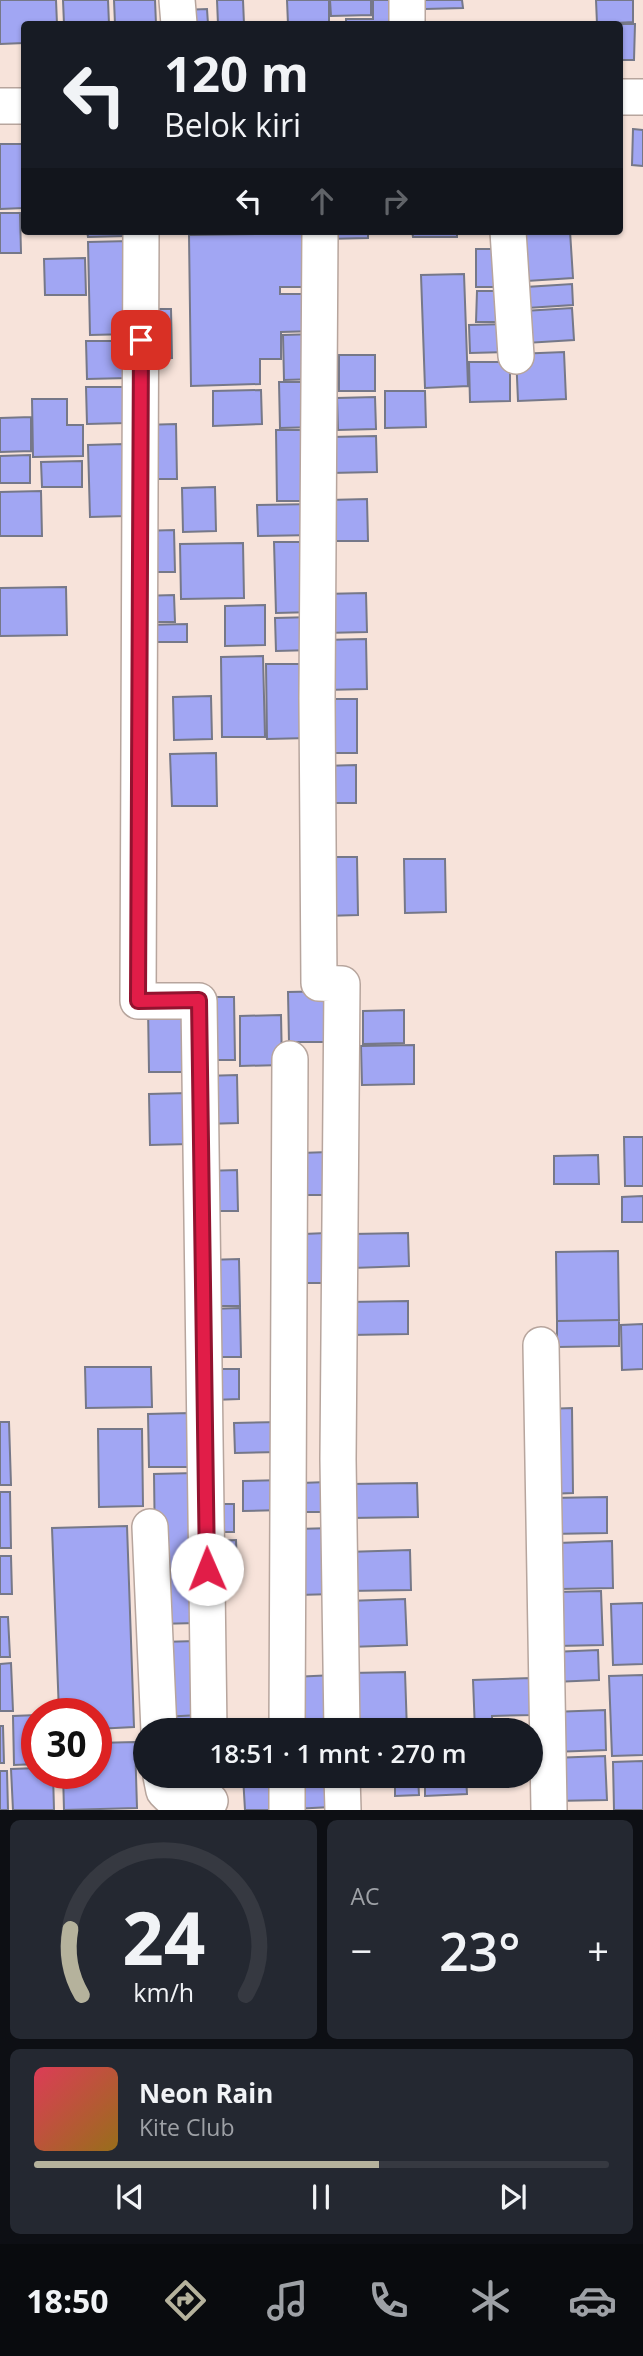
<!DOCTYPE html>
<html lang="id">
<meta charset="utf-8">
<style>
body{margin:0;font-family:"Open Sans",sans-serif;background:#242831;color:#f1f3f6;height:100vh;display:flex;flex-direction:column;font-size:26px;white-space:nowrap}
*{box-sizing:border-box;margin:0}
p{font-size:23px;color:#9ea1a6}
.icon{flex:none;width:38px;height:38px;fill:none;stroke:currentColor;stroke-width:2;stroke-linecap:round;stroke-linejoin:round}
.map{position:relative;height:1810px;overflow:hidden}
.panel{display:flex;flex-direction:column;gap:10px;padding:10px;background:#0d0f14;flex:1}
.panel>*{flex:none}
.top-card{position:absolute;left:21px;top:21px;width:602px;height:214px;border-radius:7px;box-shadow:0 2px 5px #0004;background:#171b24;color:#f1f3f6;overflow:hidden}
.speed{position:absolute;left:21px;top:1698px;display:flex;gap:14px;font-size:35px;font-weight:700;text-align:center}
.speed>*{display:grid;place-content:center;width:91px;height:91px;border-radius:50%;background:#171b24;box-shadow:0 2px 5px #0004;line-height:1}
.speed .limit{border:10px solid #d22;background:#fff;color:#111}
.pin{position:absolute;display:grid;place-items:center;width:60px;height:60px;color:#fff;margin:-30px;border-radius:14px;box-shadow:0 4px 10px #0006}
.me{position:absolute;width:77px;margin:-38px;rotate:359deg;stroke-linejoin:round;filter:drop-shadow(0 0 5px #0008)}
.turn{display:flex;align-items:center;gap:24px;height:147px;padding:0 28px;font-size:32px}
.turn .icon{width:91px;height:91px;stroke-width:2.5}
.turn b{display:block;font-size:49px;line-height:60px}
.lanes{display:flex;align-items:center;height:66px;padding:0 28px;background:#0003;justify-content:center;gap:35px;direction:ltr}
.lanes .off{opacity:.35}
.big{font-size:52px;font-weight:600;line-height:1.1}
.panel .widget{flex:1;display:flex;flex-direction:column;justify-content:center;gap:10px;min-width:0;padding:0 24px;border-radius:10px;background:#242831}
.panel .dial{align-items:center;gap:0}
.dial svg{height:182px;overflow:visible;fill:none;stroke:#363941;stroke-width:7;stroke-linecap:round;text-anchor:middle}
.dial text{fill:#f1f3f6;stroke:none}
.song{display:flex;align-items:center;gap:21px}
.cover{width:84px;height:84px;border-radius:10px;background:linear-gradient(135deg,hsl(350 70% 55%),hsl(40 70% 35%))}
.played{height:7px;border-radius:4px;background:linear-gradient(90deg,#b5b29c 60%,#363941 60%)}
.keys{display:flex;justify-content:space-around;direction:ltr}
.heat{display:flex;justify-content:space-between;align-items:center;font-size:38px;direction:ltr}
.panel .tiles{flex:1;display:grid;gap:10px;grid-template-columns:1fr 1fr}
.widget:last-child{grid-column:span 2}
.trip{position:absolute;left:133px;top:1718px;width:410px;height:70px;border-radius:35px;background:#171b24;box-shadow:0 2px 5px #0004;font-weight:600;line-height:70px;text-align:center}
.dock{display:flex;height:112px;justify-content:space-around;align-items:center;background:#090b0e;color:#9ea1a6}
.dock .icon{width:49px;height:49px}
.dock .selected{color:#b5b29c}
.dock b{font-size:32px;color:#f1f3f6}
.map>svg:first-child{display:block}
.building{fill:#a1a6f3;stroke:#767888;stroke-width:2}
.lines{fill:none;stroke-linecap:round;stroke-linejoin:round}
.minor-casing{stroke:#b7a59d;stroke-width:38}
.minor{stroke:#fff;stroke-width:35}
.route-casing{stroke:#92132f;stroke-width:18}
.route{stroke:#e11d48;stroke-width:12}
</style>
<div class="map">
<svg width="643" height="1810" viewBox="0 0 643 1810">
<rect width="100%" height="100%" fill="#f7e3da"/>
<path class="building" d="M0 0H56L57 24H24V43L0 44Z
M63 0H108L109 24H64Z
M114 0H155L156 24H115Z
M217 0H243L244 24H218Z
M287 0H329V24H288Z
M330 0H371V15L331 16Z
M373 0H393V24H346V19H373Z
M424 0H462L463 8 425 9Z
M596 0H633V22L597 24Z
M207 9 208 24H183L182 10Z
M610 24H635L634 60H620V24Z
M633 129 643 130V166L632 165Z
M0 144H24V208L0 209Z
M0 213H20L21 253H0Z
M87 231H127V236L88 237Z
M324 231H368V238L324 239Z
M371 231H407V234H371Z
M412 231H457V237H413Z
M523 231H570L573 278 527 281Z
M315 233 316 287H280V294H315V331L281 332V359H260V384L191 386 189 235Z
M129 241 131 334 90 335 88 242Z
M476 249H505V287H476Z
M85 258 86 295H45L44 259Z
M464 274 468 386 425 388 421 275Z
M572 284 573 305 527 308 526 287Z
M477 291H505V322H476Z
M572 308 574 340 526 343 524 311Z
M143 309H171L172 358 143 359Z
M507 324 508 352 470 353 469 325Z
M316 334 317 379 284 380 283 335Z
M86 341H128V378L87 379Z
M564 352 566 399 518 401 516 354Z
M339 355H375V391H339Z
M469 362H510V401L470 402Z
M279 382H317V427L280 428Z
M86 387H127V423L87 424Z
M261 390 262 424 213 426V391Z
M385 391H425L426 427 385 428Z
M375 397 376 429 338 430 337 398Z
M32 399H67V425H83V456L33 457Z
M31 417V451L0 452V418Z
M176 424 177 479H144L143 425Z
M276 430H316L317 501H277Z
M376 436 377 472 330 473V437Z
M125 444 127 516 90 517 88 445Z
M30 455V483H0V456Z
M82 461V487H42L41 462Z
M215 487 216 531 183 532 182 488Z
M41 491 42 536H0V492Z
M367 499 368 541H330L329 500Z
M315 504V535L258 536 257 505Z
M174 530 175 572H141V531Z
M274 542H314L315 612 276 613Z
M243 543 244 598 181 599 180 544Z
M66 587 67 635 0 636V588Z
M366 593 367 632 324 633 323 594Z
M174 595 175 622H140V596Z
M265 605V645L225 646V606Z
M313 617V650L276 651 275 618Z
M187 624V642H146L145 625Z
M366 639 367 689 325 690 323 640Z
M263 656 265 737H222L221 657Z
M266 664H307L309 738 267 739Z
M211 696 212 739 174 740 173 697Z
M319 699H357V753H320Z
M216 753 217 806H172L170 754Z
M356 765V803H322V766Z
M324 857H357L358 915 325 916Z
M404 859H445L446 912 405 913Z
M334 991 335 1042H289L288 992Z
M203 997H234L235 1060H205Z
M188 1006 189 1072H149L148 1007Z
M404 1010V1043L363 1044V1011Z
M281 1015 282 1065 240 1066V1016Z
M414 1045V1084L362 1085 361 1046Z
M237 1075 238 1123 205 1124 204 1076Z
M188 1093 189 1144 150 1145 149 1094Z
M624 1137H643V1186H625Z
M329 1152 330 1195H301L300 1153Z
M598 1155 599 1184H554V1156Z
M237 1170 238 1211H206L205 1171Z
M643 1196V1222H622V1197Z
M326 1233 327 1283H305L304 1234Z
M408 1233 409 1266 352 1268V1234Z
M618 1251 619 1320 557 1321 556 1252Z
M239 1259 240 1306H208L207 1260Z
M408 1301V1334L350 1335 349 1302Z
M240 1308 241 1357H208V1309Z
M619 1320V1346L557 1347V1321Z
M643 1324V1369L622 1370 621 1325Z
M85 1367H151L152 1407 86 1408Z
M212 1369H239V1399L213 1400Z
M572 1408 573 1493 547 1494 546 1409Z
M190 1413 191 1467H149L148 1414Z
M0 1422H9L11 1485H0Z
M281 1422V1452L235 1453 234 1423Z
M98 1429H142L143 1506 99 1507Z
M195 1473 197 1623 156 1624 154 1474Z
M283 1480V1510L243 1511V1481Z
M327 1482 328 1512H302L301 1483Z
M417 1483 418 1517 350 1518 349 1484Z
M0 1492H10L11 1548H0Z
M607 1497V1533L550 1534V1498Z
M208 1504H234V1532H208Z
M127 1526 134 1727 96 1729V1713H59L52 1528Z
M332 1528 334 1594 298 1595 297 1529Z
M236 1540 237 1565 210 1566V1541Z
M612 1541 613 1588 559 1589 558 1543Z
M410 1550 411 1590 347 1591 346 1552Z
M0 1556H11L12 1594H0Z
M601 1591 603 1645 557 1646 555 1592Z
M405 1599 407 1645 349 1647 347 1601Z
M643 1603V1664L613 1665 611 1604Z
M0 1617H8L10 1657H0Z
M196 1641 199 1715 163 1717 161 1642Z
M598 1650 599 1680 554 1682 552 1652Z
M11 1663 13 1711H0V1664Z
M405 1672 407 1731H352L350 1673Z
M334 1675 336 1720 295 1722 293 1677Z
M643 1675V1755L612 1756 609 1676Z
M532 1678 533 1715 492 1716V1730L475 1731 473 1680Z
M605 1710 606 1750 553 1752 552 1712Z
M37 1715V1764L14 1765 13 1716Z
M199 1715V1731H164L163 1717Z
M0 1726H3L4 1763H0Z
M135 1742 137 1808 64 1810 63 1773H96V1743Z
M605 1756 607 1800 554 1801 552 1758Z
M643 1761V1810H614L613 1762Z
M37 1768V1773H53L54 1810H13L11 1769Z
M0 1771H7L8 1810H0Z
M165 1776H201V1789Z
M243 1776H280L282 1810H245Z
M292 1776H329L331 1807 293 1809Z
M395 1776H418L419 1795 395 1796Z
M425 1776H466L467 1794 425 1796Z"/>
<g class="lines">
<defs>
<path id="minor" d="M177 0 179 24
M407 0V24
M620 97H643
M0 106H24
M141 231 138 1001H199L209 1731
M320 231 317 698 319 983 342 984 338 1459 342 1731
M508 231 516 356
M541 1345 549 1810
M150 1527 159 1731
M287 1731 290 1059
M161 1776 164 1791 169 1796 210 1801
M342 1776 343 1810
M287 1810V1776"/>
</defs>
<use href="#minor" class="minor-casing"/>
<use href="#minor" class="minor"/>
</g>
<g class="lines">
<defs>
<path id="route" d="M141 340 138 1001 199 1000 207 1569"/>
</defs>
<use href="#route" class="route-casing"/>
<use href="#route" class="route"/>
</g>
</svg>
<div class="speed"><div class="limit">30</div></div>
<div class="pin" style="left:141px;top:340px;background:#d93025"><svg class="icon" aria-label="arrive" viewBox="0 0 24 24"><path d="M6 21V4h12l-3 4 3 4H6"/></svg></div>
<svg class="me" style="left:207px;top:1569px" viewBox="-20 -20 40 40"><circle r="19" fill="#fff"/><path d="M0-13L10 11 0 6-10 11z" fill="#e11d48"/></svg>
<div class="trip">18:51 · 1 mnt · 270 m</div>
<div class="top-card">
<div class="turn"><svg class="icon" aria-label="left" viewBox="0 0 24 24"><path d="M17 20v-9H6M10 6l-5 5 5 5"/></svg><div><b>120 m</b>Belok kiri</div></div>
<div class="lanes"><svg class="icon" aria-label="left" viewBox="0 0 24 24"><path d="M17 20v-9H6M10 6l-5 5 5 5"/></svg><svg class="icon off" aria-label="ahead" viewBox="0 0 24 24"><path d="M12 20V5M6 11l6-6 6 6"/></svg><svg class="icon off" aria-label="right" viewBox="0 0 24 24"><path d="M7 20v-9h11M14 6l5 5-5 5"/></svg></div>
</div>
</div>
<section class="panel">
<div class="tiles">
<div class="widget dial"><svg viewBox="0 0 100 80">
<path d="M14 69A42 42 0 1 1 86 69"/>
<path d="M14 69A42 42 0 0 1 9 40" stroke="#b5b29c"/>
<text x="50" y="56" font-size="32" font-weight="700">24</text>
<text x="50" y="72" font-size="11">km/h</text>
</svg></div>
<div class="widget"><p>AC</p>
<div class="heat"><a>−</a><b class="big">23°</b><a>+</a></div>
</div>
<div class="widget">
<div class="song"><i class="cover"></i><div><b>Neon Rain</b><p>Kite Club</p></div></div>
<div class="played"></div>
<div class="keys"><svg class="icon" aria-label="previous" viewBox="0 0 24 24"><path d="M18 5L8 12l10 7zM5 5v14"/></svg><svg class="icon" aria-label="pause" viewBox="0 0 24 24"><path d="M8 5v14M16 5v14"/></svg><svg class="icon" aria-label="next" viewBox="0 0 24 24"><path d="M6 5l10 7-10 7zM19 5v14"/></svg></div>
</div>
</div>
</section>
<nav class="dock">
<b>18:50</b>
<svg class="icon selected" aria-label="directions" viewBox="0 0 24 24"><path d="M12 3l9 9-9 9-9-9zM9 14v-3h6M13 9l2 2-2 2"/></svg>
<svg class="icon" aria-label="music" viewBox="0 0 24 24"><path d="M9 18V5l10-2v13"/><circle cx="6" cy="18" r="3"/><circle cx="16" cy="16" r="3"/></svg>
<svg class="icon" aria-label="phone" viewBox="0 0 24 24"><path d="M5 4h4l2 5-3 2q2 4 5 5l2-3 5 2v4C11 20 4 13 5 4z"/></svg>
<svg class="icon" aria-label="climate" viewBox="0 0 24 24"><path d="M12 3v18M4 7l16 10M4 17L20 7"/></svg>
<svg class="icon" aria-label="car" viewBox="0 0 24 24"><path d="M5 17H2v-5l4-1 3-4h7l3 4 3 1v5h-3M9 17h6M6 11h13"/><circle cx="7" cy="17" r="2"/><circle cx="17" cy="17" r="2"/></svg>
</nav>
